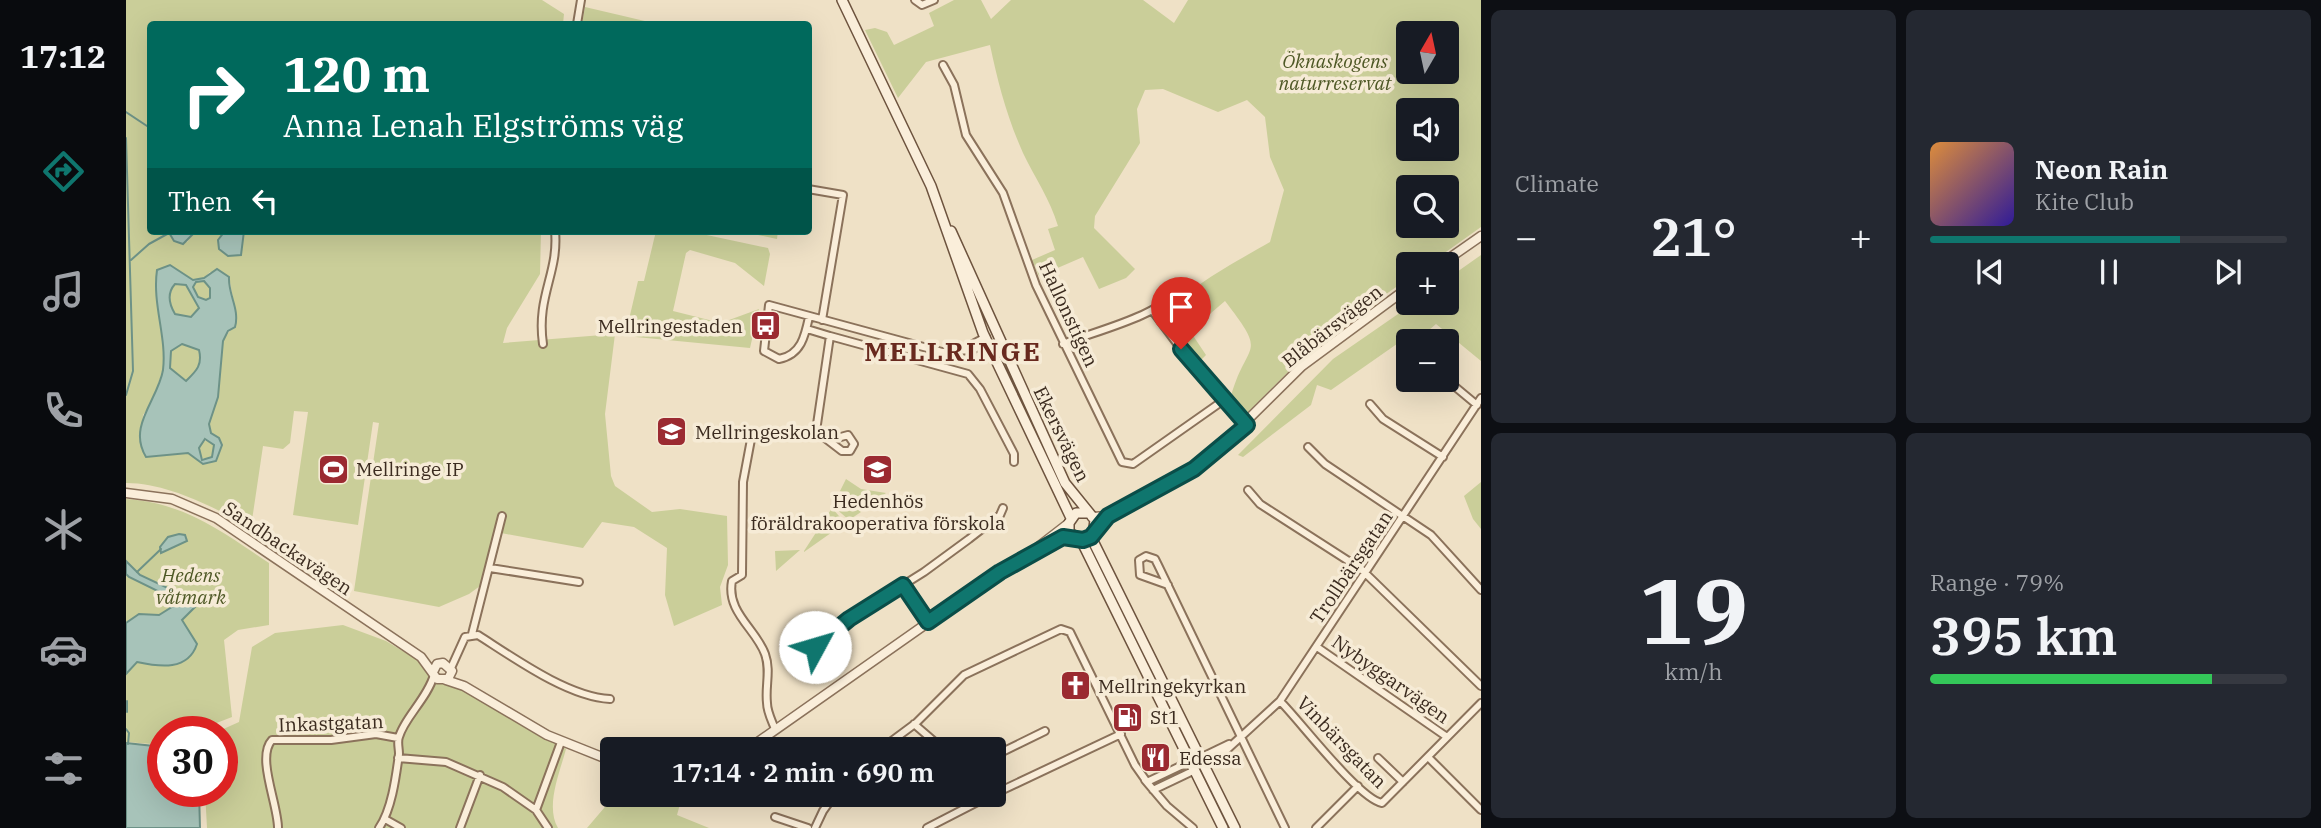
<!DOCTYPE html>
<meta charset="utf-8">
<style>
body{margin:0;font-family:"IBM Plex Serif",serif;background:#242831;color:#f1f3f6;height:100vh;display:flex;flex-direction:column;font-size:26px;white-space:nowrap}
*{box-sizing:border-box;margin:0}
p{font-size:23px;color:#9ea1a6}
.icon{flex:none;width:38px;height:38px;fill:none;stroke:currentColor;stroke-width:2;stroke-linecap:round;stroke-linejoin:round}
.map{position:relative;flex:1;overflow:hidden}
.details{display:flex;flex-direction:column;gap:10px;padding:10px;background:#0d0f14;width:840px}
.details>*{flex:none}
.hud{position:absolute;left:21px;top:21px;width:665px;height:214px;border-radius:7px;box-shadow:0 7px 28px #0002;background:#00695c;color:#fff;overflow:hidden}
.needle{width:46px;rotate:9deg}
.buttons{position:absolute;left:1270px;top:21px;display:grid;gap:14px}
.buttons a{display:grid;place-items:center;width:63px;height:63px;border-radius:7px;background:#171b24;box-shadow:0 7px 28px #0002;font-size:35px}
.speed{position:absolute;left:21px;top:716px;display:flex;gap:14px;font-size:35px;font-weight:700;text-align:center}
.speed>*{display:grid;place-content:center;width:91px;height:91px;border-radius:50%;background:#171b24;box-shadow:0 7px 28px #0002;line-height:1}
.speed .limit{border:10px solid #d22;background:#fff;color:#111}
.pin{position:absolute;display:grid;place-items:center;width:60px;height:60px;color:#fff;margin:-72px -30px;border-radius:50% 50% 50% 0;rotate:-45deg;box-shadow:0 0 7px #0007}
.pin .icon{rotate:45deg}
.me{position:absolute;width:77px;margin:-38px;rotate:51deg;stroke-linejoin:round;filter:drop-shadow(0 0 5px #0008)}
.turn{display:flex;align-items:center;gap:24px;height:147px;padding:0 21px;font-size:32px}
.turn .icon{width:91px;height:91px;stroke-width:2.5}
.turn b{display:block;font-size:49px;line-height:60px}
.then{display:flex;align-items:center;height:66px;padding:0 21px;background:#0003;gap:14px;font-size:26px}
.big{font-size:52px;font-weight:600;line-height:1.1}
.details .card{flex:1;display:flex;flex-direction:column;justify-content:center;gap:10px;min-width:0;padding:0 24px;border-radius:10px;background:#242831}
.details .dial{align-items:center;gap:0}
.dial b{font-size:91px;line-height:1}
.song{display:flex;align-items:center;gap:21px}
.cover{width:84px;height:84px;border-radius:10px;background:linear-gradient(135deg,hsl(30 70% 55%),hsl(250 70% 35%))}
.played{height:7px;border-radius:4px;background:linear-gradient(90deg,#0f766e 70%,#363941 70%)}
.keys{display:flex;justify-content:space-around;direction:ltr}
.heat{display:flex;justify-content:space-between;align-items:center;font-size:38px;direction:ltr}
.charge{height:10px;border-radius:5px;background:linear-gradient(90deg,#34c759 79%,#363941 0)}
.details .tiles{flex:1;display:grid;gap:10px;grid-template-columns:repeat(2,1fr)}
.trip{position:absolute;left:474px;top:737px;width:406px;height:70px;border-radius:7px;background:#171b24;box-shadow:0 7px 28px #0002;font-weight:600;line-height:70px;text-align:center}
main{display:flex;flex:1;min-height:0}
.dock{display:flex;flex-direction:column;width:126px;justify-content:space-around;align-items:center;background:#090b0e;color:#9ea1a6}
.dock .icon{width:49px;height:49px}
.dock .selected{color:#0f766e}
.dock b{font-size:32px;color:#f1f3f6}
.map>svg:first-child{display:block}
.green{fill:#cace99;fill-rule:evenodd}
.water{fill:#a7c3b9;stroke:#6d9287;stroke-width:2;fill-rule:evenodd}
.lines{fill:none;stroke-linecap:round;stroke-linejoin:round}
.stream{stroke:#6d9287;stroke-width:2}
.minor-casing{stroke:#8b725b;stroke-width:10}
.tertiary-casing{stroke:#8b725b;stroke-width:11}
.secondary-casing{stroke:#6d533e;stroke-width:12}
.minor{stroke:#faeeda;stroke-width:6}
.tertiary{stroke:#faeeda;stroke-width:8}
.secondary{stroke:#faeeda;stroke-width:9}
.route-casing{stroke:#0a4d48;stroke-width:18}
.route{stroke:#0f766e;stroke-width:12}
.labels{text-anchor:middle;stroke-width:7;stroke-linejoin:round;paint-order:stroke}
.park-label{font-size:19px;font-style:italic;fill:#4e5825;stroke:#f6ebd6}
.street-label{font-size:19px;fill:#3b2b1f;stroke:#f6ebd6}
.poi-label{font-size:19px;fill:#3b2b1f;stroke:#f6ebd6;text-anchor:start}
.district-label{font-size:26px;font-weight:bold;letter-spacing:2px;fill:#68291e;stroke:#f6ebd6}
</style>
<main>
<nav class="dock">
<b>17:12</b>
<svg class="icon selected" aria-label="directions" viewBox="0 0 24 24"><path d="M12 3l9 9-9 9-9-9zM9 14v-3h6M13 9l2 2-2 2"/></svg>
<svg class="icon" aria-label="music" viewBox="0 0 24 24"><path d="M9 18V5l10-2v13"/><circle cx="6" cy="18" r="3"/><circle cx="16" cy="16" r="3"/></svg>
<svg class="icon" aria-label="phone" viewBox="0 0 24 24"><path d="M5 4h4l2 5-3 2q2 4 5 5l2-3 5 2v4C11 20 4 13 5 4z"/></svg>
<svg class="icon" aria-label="climate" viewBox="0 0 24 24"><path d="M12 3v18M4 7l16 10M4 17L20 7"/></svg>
<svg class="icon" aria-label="car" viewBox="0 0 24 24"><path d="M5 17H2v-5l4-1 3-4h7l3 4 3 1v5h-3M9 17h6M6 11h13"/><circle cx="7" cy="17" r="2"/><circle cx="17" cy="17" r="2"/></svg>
<svg class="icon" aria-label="filters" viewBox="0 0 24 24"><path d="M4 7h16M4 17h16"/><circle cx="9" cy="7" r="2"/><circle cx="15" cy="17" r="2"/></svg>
</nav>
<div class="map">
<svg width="1355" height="828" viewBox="0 0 1355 828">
<rect width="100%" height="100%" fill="#efe1c6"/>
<path class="green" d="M0 0H416L438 14 437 24H24V231H42L44 236 61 242 70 231H99L93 249 102 256 116 250 118 231H415L414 274 381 328 377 343 489 334 479 414 485 476 489 486 526 512 554 509 601 516 602 565 594 587 596 605 548 626 539 595 541 548 508 527 476 522 457 548 375 533 365 578 343 594 313 607 228 591 253 423 247 422 232 525 167 515 182 412 168 411 164 443 157 449 137 446 125 527C88 508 43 483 0 483ZM44 265 67 280 78 278 84 272 103 277 111 320 97 341 92 397 82 424 85 433 93 438 85 463 77 464 62 453 26 457 15 449 17 415 27 402 37 368Z
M828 0H855L865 19 885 0H1017L1048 23 1062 0H1355V227L1303 264H1283V278L1193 341 1121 413 1105 396C1121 339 1143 358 1099 301L1064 331 1080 355 1073 362 1039 320C1050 292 1117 258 1144 242L1158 190 1144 157 1139 117 1121 100 1092 112 1037 89 1019 90 1011 109 1014 143 969 216 968 228 1009 269 1000 278 973 289 957 257 913 276 906 260 929 250 922 229 932 226C924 199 909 178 897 153 881 117 872 83 864 45L800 62 772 98 739 30 749 28 761 32 768 45 808 26 803 13ZM1283 33H1321V72H1283ZM1283 110H1321V149H1283ZM1283 187H1321V226H1283Z
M459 7 523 22 531 24H456Z
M530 231H562L642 248 644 254 638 286 609 263 564 250 560 253 547 311 595 323 633 309 624 348 510 337 501 328 512 281H518Z
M613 231H652L651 239Z
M1355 255V361L1310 324 1290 341 1278 339 1205 390 1191 385 1185 405 1117 457 1112 455 1207 359 1288 303H1321V279Z
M78 281 84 288V298L80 300 72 297 67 287 70 282Z
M49 284 60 285 73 308 65 317 49 314C43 304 41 293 49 284Z
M56 344 74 350C76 363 72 374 61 381L44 368 45 351Z
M71 450a9 9 0 1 1 18 0a9 9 0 1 1-18 0Z
M720 479 735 489 760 493 736 510 724 500 725 496 714 491Z
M1355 482V529L1347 519 1338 496Z
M713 492 723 498 722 501 735 512 723 520 708 507Z
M0 499C59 503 95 531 143 563V625L112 630 98 640 106 717 70 731 37 732V741L26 744 0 742Z
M706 508 719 523 678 552V551Z
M674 550 650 571 649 551Z
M217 625 260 641 440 749C434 772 419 806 432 828H81L79 791H96V732L93 731 113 722 126 647 149 633Z
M490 794 556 797 551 815 583 828H461Z"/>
<path class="water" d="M42 231H70L57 244 48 241Z
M99 231H118L115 255 102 256 93 249 92 240Z
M44 265 67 280 78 278 91 269 103 277C102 295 114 309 109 327L102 331 97 341 92 397 83 424 85 433 93 438 96 445 90 461 77 464 62 453 20 457C1 426 32 400 37 370 41 337 26 304 31 270ZM78 281 84 288V298L80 300 72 297 67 287 70 282ZM49 284 60 285 73 308 65 317 49 314C43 304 41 293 49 284ZM56 344 73 350C77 366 69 372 60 381L44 368 45 351ZM79 439 88 445 86 457 76 460 73 448Z
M53 534 59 535 61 541 35 553 34 547 42 537Z
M0 561 14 575 63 598 69 607 56 620 71 644C62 671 34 667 11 662L0 674V623L13 614 33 615 49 605 44 597 3 577 0 574Z
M0 743 37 747V791H73L74 828H0Z"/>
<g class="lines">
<path class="stream" d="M0 112 24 128
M0 138 7 371 0 395
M5 260 23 244 43 233
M11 572 35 549
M1 712V701
M0 729 3 733 2 744"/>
<defs>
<path id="minor" d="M789 0 796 5 808 0
M451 24 455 0
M817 65 828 85 840 135 877 193 910 285 996 462 1007 464 1098 400
M682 189 717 195 696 320
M1026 310 1064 361 1120 424
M683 317C679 336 675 355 653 359L638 351 643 305 816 352 845 350 863 343
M681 329 704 336
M417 344C410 296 433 273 429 231
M937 344C969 331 1034 316 1053 289
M838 349 860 337
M1321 380 1351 405
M1244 404 1257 419 1317 457
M626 434 617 482 616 575 606 581C600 612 630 629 639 654 645 671 639 686 641 703 641 712 646 721 649 729
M704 440 722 435 728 444 724 451H716L690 431 704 336 842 374 854 389 888 454V462
M1182 447 1199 464 1305 535 1355 590
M1122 490 1134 504 1235 569 1355 686
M364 568 453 582
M777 585 802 622
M1042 585 1014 575 1013 560 1020 556 1029 559 1032 565 1159 828
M346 634 376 516
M658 645 670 657 689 647 723 619 798 572 843 539 874 515 877 508
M1191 647 1321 737
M325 668 339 637 352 635C388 658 442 697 484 699
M1154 701C1174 721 1233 799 1256 803L1355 703
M788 724 817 749
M755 749 790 723 838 675 935 629 944 632 1009 765 1021 782 1065 761
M868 756 919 731
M1076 757 1103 744
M1302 757 1355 810
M272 758 320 762 377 787 410 810
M1252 758 1277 782
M1079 765 1095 755 1154 701 1355 398
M1019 780 1041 806 1067 828
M1027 790 1069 770
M868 794 995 734
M649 817 682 828
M259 819 275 828
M152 828C152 804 130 757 146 740H205L250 734 272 738
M253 828C266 809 270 776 273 754 273 748 271 742 273 737 278 718 301 699 308 675
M334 828 354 775
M422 828 410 810 435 742
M689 828 697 811 709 794
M801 828 867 794
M1190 828 1232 786"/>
<path id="tertiary" d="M1315 264 1355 236
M0 493 46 499 90 518 295 657 311 679H322L326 671 317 663 311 664 307 672
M966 517 982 516 1048 482 1083 458 1176 366 1283 287
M912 547 943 523
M320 680 338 686 421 735 486 761
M622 749 874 572 937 537H947"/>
<path id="secondary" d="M716 0 805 186 857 333 945 518
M825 231 939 483 969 520 967 535 953 540 943 532V523L950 513H961
M965 537 1109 828
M955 540 1097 828"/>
</defs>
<use href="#minor" class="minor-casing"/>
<use href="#tertiary" class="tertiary-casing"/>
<use href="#secondary" class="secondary-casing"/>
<use href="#minor" class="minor"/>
<use href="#tertiary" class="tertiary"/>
<use href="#secondary" class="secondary"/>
</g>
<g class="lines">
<defs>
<path id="route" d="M689 647 723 619 777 585 802 622 874 572 937 537 957 540 965 537 982 516 1068 469 1121 425 1055 349"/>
</defs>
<use href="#route" class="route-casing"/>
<use href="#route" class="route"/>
</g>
<defs>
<symbol id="bus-square" viewBox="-11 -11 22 22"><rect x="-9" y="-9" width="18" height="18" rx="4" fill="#9b2a31" stroke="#f6ebd6"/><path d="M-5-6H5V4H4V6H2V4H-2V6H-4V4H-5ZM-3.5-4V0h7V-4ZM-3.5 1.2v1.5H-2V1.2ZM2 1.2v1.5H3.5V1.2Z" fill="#fff"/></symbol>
<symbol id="school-square" viewBox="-11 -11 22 22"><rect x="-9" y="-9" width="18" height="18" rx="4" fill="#9b2a31" stroke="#f6ebd6"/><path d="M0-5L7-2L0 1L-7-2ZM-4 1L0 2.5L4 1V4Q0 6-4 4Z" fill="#fff"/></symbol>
<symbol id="stadium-square" viewBox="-11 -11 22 22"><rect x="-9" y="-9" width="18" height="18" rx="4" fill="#9b2a31" stroke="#f6ebd6"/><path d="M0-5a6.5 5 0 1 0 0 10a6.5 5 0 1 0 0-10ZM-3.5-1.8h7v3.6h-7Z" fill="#fff"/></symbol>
<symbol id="church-square" viewBox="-11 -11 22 22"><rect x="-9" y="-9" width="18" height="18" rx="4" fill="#9b2a31" stroke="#f6ebd6"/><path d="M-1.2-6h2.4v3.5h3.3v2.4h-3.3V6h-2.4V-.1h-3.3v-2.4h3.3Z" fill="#fff"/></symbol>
<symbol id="fuel-square" viewBox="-11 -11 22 22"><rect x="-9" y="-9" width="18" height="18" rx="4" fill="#9b2a31" stroke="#f6ebd6"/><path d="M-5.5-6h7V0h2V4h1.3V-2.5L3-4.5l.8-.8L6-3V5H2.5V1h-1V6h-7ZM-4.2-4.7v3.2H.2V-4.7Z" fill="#fff"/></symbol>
<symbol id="restaurant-square" viewBox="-11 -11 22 22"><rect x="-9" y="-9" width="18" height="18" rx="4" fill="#9b2a31" stroke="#f6ebd6"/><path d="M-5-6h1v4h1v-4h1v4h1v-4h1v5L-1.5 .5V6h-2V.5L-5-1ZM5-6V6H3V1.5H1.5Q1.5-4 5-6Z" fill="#fff"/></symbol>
</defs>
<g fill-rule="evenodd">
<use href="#bus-square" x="622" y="308" width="35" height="35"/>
<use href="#school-square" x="528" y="414" width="35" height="35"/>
<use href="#stadium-square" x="190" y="452" width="35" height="35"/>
<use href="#school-square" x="734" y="452" width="35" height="35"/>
<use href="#church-square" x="932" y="668" width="35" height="35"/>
<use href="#fuel-square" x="984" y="700" width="35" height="35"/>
<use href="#restaurant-square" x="1012" y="740" width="35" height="35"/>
</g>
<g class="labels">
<g class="park-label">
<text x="1209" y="68">Öknaskogens<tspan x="1209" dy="22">naturreservat</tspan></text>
<text x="65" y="582">Hedens<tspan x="65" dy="22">våtmark</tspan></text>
</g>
<g class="street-label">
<text transform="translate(943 314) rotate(65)" y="7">Hallonstigen</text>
<text transform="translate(1206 326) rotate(-38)" y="7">Blåbärsvägen</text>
<text transform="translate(936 434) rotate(64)" y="7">Ekersvägen</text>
<text transform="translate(162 548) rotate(34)" y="7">Sandbackavägen</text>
<text transform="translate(1225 567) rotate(-56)" y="7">Trollbärsgatan</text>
<text transform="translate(1265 679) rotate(35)" y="7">Nybyggarvägen</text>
<text transform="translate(205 723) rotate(-2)" y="7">Inkastgatan</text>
<text transform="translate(1216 742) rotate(46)" y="7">Vinbärsgatan</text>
</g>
<g class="poi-label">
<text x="617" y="333" text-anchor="end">Mellringestaden</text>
<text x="569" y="439">Mellringeskolan</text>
<text x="230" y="476">Mellringe IP</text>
<text x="752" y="508" text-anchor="middle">Hedenhös<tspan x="752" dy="22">föräldrakooperativa förskola</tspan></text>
<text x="972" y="693">Mellringekyrkan</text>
<text x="1024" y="724">St1</text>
<text x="1053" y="765">Edessa</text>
</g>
<g class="district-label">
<text x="827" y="361">MELLRINGE</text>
</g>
</g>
</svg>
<div class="buttons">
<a><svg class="needle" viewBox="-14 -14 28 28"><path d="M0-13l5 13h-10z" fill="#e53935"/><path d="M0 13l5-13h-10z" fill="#9ea1a6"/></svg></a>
<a><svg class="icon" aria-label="sound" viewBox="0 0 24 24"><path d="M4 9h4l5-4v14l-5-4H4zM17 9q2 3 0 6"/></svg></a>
<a><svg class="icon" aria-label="search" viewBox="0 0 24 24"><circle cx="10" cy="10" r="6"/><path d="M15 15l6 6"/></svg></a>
<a>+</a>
<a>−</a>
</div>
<div class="speed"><div class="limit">30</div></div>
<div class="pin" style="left:1055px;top:349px;background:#d93025"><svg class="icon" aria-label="arrive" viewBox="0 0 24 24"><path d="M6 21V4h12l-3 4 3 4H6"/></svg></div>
<svg class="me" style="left:689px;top:647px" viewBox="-20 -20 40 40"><circle r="19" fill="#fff"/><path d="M0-13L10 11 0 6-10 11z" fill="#0f766e"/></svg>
<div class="trip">17:14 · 2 min · 690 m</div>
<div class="hud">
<div class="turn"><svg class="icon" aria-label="right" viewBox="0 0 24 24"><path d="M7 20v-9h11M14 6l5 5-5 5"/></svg><div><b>120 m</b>Anna Lenah Elgströms väg</div></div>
<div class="then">Then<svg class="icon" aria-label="left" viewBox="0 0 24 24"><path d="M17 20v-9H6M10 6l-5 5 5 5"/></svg></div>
</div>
</div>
<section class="details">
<div class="tiles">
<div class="card"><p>Climate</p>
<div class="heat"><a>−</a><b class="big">21°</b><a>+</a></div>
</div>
<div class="card">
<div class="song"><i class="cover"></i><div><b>Neon Rain</b><p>Kite Club</p></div></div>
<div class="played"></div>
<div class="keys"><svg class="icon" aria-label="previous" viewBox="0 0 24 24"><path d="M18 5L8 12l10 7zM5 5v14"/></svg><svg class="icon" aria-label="pause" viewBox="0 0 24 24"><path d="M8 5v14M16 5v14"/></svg><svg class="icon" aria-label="next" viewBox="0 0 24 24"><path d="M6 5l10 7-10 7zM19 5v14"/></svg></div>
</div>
<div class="card dial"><b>19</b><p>km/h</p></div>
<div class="card"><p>Range · 79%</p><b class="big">395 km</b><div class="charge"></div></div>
</div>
</section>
</main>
